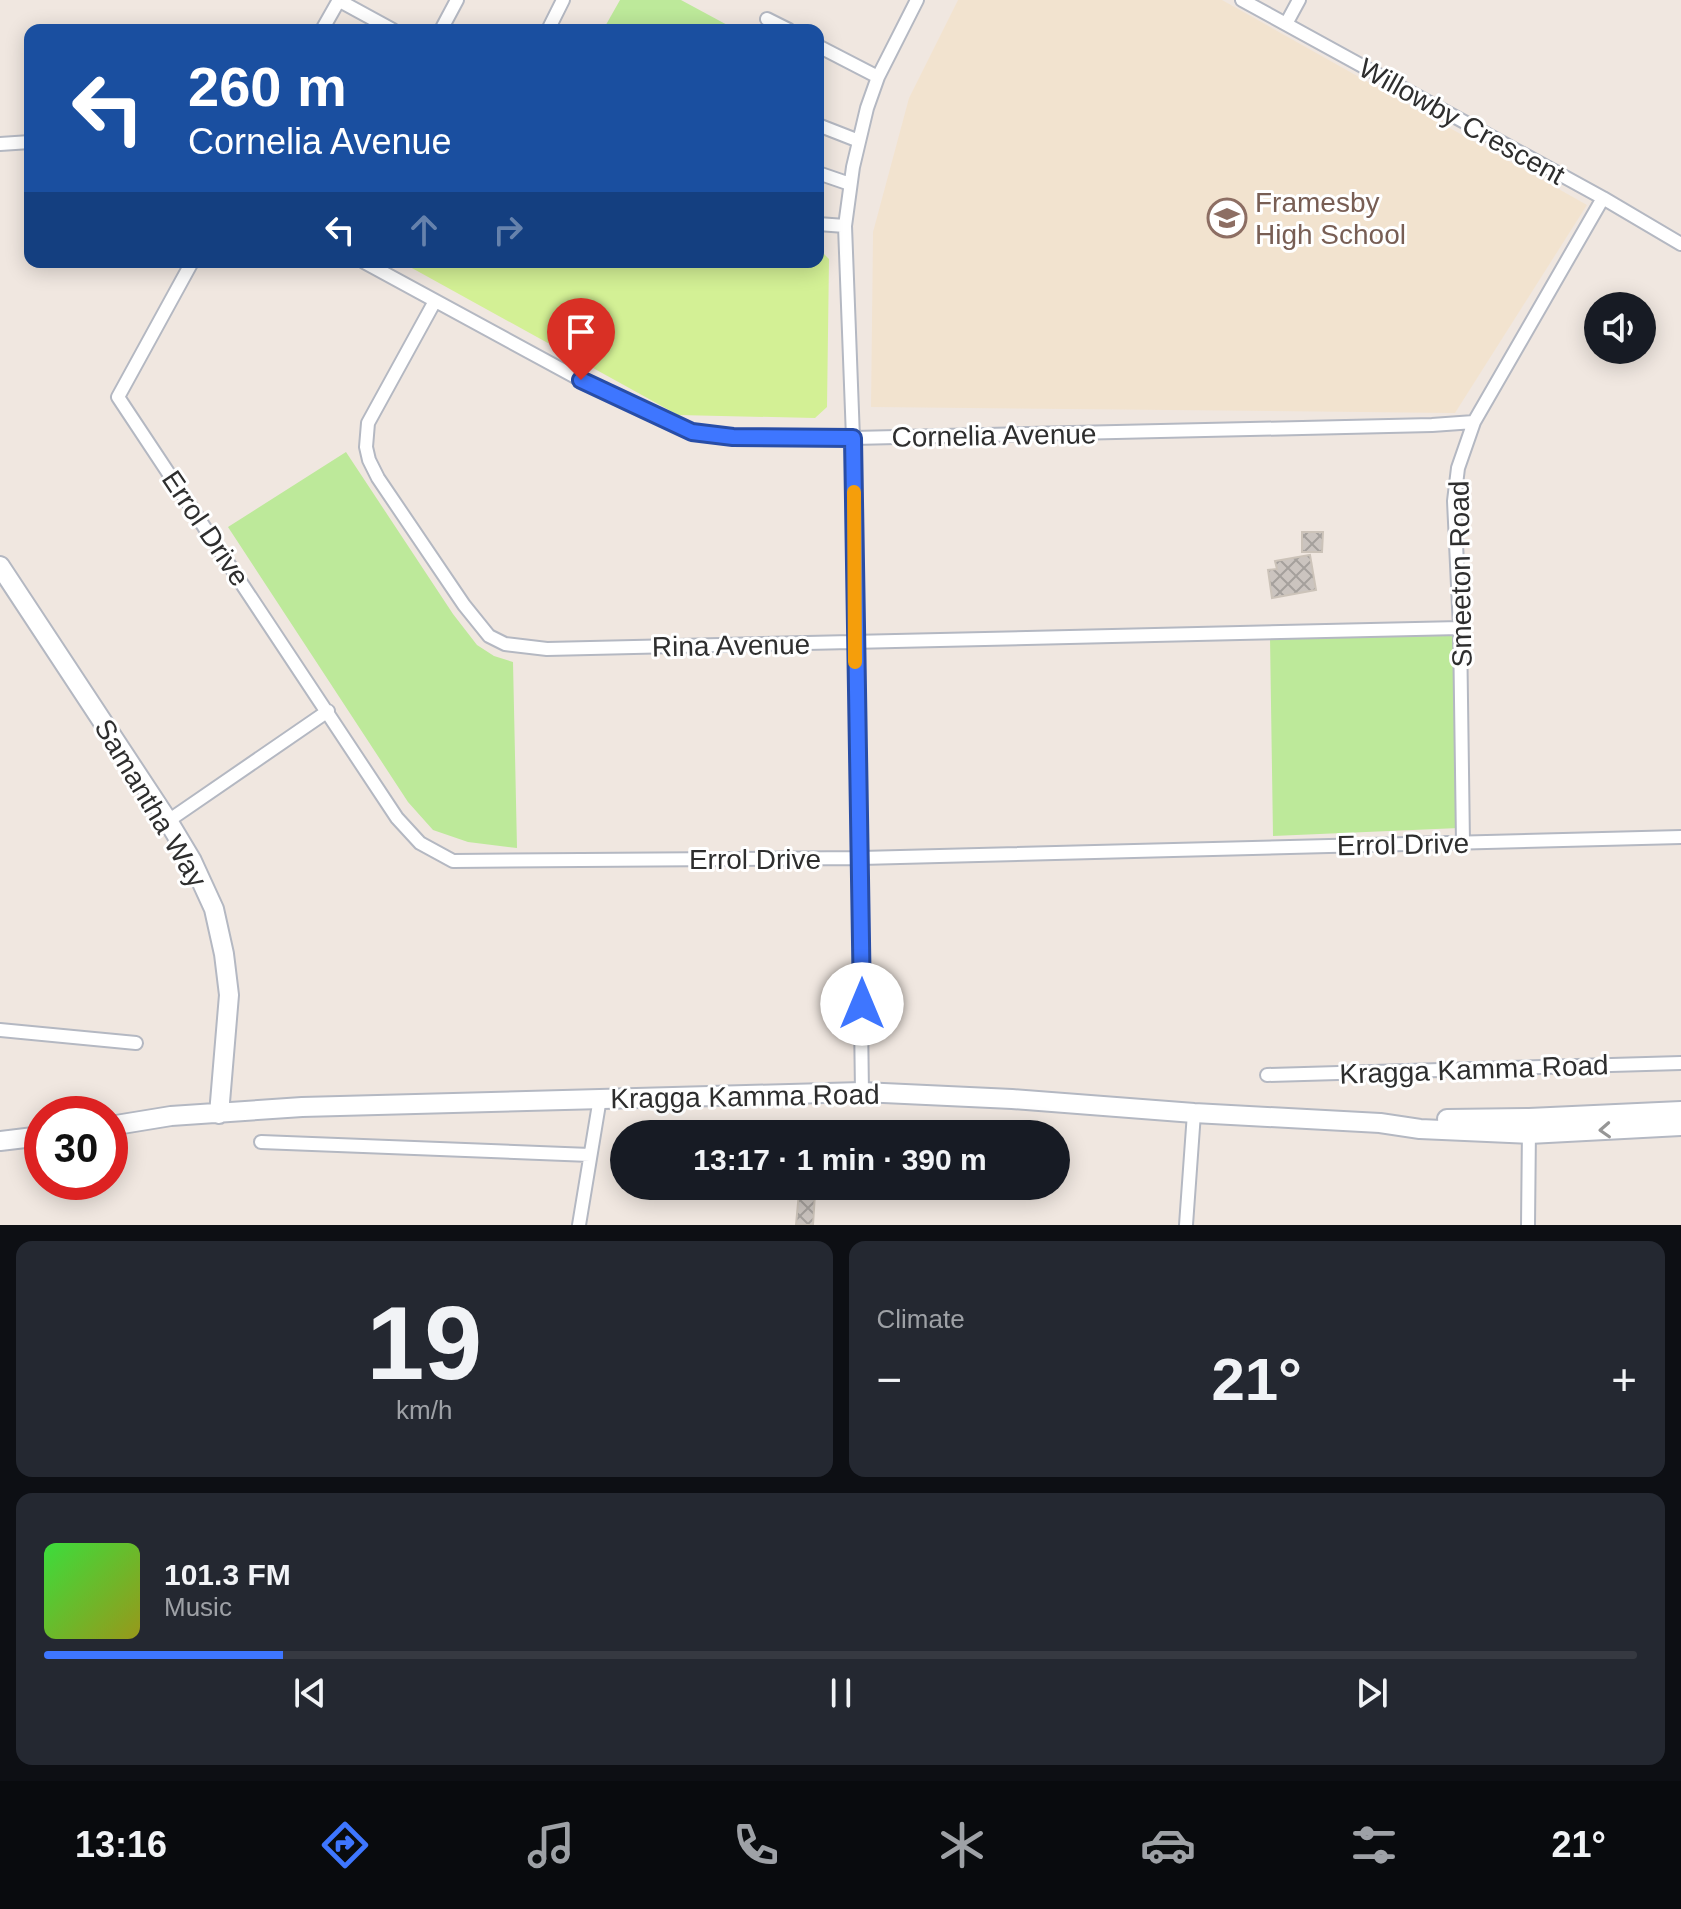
<!DOCTYPE html>
<meta charset="utf-8">
<style>
body{margin:0;font-family:Helvetica,sans-serif;background:#242831;color:#f1f3f6;height:100vh;display:flex;flex-direction:column;font-size:30px;white-space:nowrap}
*{box-sizing:border-box;margin:0}
p{font-size:26px;color:#9ea1a6}
.icon{flex:none;width:44px;height:44px;fill:none;stroke:currentColor;stroke-width:2;stroke-linecap:round;stroke-linejoin:round}
.map{position:relative;height:1225px;overflow:hidden}
.side{display:flex;flex-direction:column;gap:16px;padding:16px;background:#0d0f14;flex:1}
.side>*{flex:none}
.top-card{position:absolute;left:24px;top:24px;width:800px;height:244px;border-radius:16px;box-shadow:0 4px 20px #0003;background:#1a4fa0;color:#fff;overflow:hidden}
.tools{position:absolute;left:1584px;top:292px;display:grid;gap:16px}
.tools a{display:grid;place-items:center;width:72px;height:72px;border-radius:50%;background:#171b24;box-shadow:0 4px 20px #0003;font-size:40px}
.speed{position:absolute;left:24px;top:1096px;display:flex;gap:16px;font-size:40px;font-weight:700;text-align:center}
.speed>*{display:grid;place-content:center;width:104px;height:104px;border-radius:50%;background:#171b24;box-shadow:0 4px 20px #0003;line-height:1}
.speed .limit{border:12px solid #d22;background:#fff;color:#111}
.pin{position:absolute;display:grid;place-items:center;width:68px;height:68px;color:#fff;margin:-82px -34px;border-radius:50% 50% 50% 0;rotate:-45deg;box-shadow:0 0 8px #0007}
.pin .icon{rotate:45deg}
.me{position:absolute;width:88px;margin:-44px;rotate:0deg;stroke-linejoin:round;filter:drop-shadow(0 0 6px #0008)}
.turn{display:flex;align-items:center;gap:28px;height:168px;padding:0 32px;font-size:36px}
.turn .icon{width:104px;height:104px;stroke-width:2.5}
.turn b{display:block;font-size:56px;line-height:68px}
.lanes{display:flex;align-items:center;height:76px;padding:0 32px;background:#0003;justify-content:center;gap:40px;direction:ltr}
.lanes .off{opacity:.35}
.big{font-size:60px;font-weight:700;line-height:1.1}
.side .card{flex:1;display:flex;flex-direction:column;justify-content:center;gap:12px;min-width:0;padding:0 28px;border-radius:16px;background:#242831}
.side .dial{align-items:center;gap:0}
.dial b{font-size:104px;line-height:1}
.song{display:flex;align-items:center;gap:24px}
.cover{width:96px;height:96px;border-radius:12px;background:linear-gradient(135deg,hsl(120 70% 55%),hsl(60 70% 35%))}
.played{height:8px;border-radius:4px;background:linear-gradient(90deg,#3e76ff 15%,#363941 15%)}
.keys{display:flex;justify-content:space-around;direction:ltr}
.heat{display:flex;justify-content:space-between;align-items:center;font-size:44px;direction:ltr}
.side .tiles{flex:1;display:grid;gap:16px;grid-template-columns:1fr 1fr}
.card:last-child{grid-column:span 2}
.trip{position:absolute;left:610px;top:1120px;width:460px;height:80px;border-radius:40px;background:#171b24;box-shadow:0 4px 20px #0003;font-weight:700;line-height:80px;text-align:center}
.tab-bar{display:flex;height:128px;justify-content:space-around;align-items:center;background:#090b0e;color:#9ea1a6}
.tab-bar .icon{width:56px;height:56px}
.tab-bar .current{color:#3e76ff}
.tab-bar b{font-size:36px;color:#f1f3f6}
.map>svg:first-child{display:block}
.education{fill:#f2e3cf}
.green{fill:#bde99a}
.pitch{fill:#d3f095}
.building{fill:url(#building-cross-hatch);stroke:#ccc3b9;stroke-width:2}
.lines{fill:none;stroke-linecap:round;stroke-linejoin:round}
.street-casing{stroke:#b4b8c2;stroke-width:16}
.secondary-casing{stroke:#b4b8c2;stroke-width:22}
.street{stroke:#fff;stroke-width:12}
.secondary{stroke:#fff;stroke-width:18}
.oneway{stroke:#969696}
.route-casing{stroke:#284da6;stroke-width:20}
.route{stroke:#3e76ff;stroke-width:14}
.slow{stroke:#f59e0b;stroke-width:14}
.labels{text-anchor:middle;stroke-width:6;stroke-linejoin:round;paint-order:stroke}
.street-label{font-size:28px;fill:#2e2e2e;stroke:#fff}
.education-label{font-size:28px;fill:#785e54;stroke:#fff;text-anchor:start}
</style>
<div class="map">
<svg width="1681" height="1225" viewBox="0 0 1681 1225">
<defs>
<pattern id="building-cross-hatch" width="8" height="8" patternUnits="userSpaceOnUse" patternTransform="scale(2)"><rect width="8" height="8" fill="#cbc4bf"/><path d="M0 0l8 8M0 8l8-8" fill="none" stroke="#a5a09c"/></pattern>
</defs>
<rect width="100%" height="100%" fill="#f0e7e0"/>
<path class="education" d="M958 0H1222L1587 205 1455 413 871 407 873 232 909 98Z"/>
<path class="green" d="M620 0H681L731 27 730 30H603Z
M346 452 453 614 477 645 494 656 513 662 517 848 468 842 433 830 408 802 228 527Z
M1453 636 1459 828 1273 836 1270 637Z"/>
<path class="pitch" d="M818 248 829 259 827 407 815 418 678 415 401 262H818Z"/>
<path class="building" d="M1302 532H1323L1322 552H1302Z
M1310 555 1316 590 1272 598 1268 570 1277 569 1275 561Z
M799 1192 815 1194 813 1225H796Z"/>
<g class="lines">
<defs>
<path id="street" d="M338 0 393 30
M1242 0 1603 198 1681 244
M767 19 789 30
M1286 24 1299 0
M322 30 339 0
M441 30 457 0
M548 30 563 0
M818 46 878 77
M818 125 859 141
M0 144 30 142
M818 173 850 184
M818 224 845 226
M192 262 118 397 397 818 420 843 453 861 861 858 1681 837
M364 262 581 380 692 432 733 437 853 438 1432 425 1474 422
M435 301 368 423 366 447 369 460 378 478 464 605 489 636 505 644 547 649 1460 628
M168 821 328 711
M1463 843 1460 628 1454 501 1458 468 1474 422 1603 198
M0 1030 136 1043
M1267 1075 1681 1063
M862 1092 853 438 845 226 853 167 867 108 878 77 917 0
M261 1142 590 1155
M579 1225 600 1098
M1186 1225 1194 1113
M1528 1225 1529 1128"/>
<path id="secondary" d="M0 566 168 821 192 861 214 909 224 954 229 995 219 1114
M1447 1119 1529 1118 1681 1111
M110 1126 171 1116 302 1107 862 1092 1012 1099 1194 1113 1380 1123 1420 1129 1529 1134 1681 1126
M0 1141 42 1136"/>
</defs>
<use href="#street" class="street-casing"/>
<use href="#secondary" class="secondary-casing"/>
<use href="#street" class="street"/>
<use href="#secondary" class="secondary"/>
</g>
<defs><path id="oneway-chevron" d="M-2-3.5L2.5 0L-2 3.5" fill="none" stroke-width="1.6" stroke-linecap="round" stroke-linejoin="round" transform="scale(2)"/></defs>
<use class="oneway" href="#oneway-chevron" transform="translate(1605 1130) rotate(177)"/>
<g class="lines">
<defs>
<path id="route" d="M581 380 692 432 733 437 853 438 862 1004"/>
</defs>
<use href="#route" class="route-casing"/>
<use href="#route" class="route"/>
<path class="slow" d="M854 492 855 662"/>
</g>
<defs>
<symbol id="school-ring" viewBox="-11 -11 22 22"><circle r="9.5" fill="#fff" stroke="#8d6e63" stroke-width="1.5"/><path d="M0-5L7-2L0 1L-7-2ZM-4 1L0 2.5L4 1V4Q0 6-4 4Z" fill="#8d6e63"/></symbol>
</defs>
<g fill-rule="evenodd">
<use href="#school-ring" x="1205" y="196" width="44" height="44"/>
</g>
<g class="labels">
<g class="street-label">
<text transform="translate(1462 121) rotate(29)" y="10">Willowby Crescent</text>
<text transform="translate(994 435) rotate(-1)" y="10">Cornelia Avenue</text>
<text transform="translate(206 528) rotate(56)" y="10">Errol Drive</text>
<text transform="translate(1460 574) rotate(-91)" y="10">Smeeton Road</text>
<text transform="translate(731 645) rotate(-1)" y="10">Rina Avenue</text>
<text transform="translate(151 803) rotate(59)" y="10">Samantha Way</text>
<text transform="translate(1403 844) rotate(-1)" y="10">Errol Drive</text>
<text x="755" y="869">Errol Drive</text>
<text transform="translate(1474 1069) rotate(-2)" y="10">Kragga Kamma Road</text>
<text transform="translate(745 1096) rotate(-1)" y="10">Kragga Kamma Road</text>
</g>
<g class="education-label">
<text x="1255" y="212">Framesby<tspan x="1255" dy="32">High School</tspan></text>
</g>
</g>
</svg>
<div class="tools">
<a><svg class="icon" aria-label="sound" viewBox="0 0 24 24"><path d="M4 9h4l5-4v14l-5-4H4zM17 9q2 3 0 6"/></svg></a>
</div>
<div class="speed"><div class="limit">30</div></div>
<div class="pin" style="left:581px;top:380px;background:#d93025"><svg class="icon" aria-label="arrive" viewBox="0 0 24 24"><path d="M6 21V4h12l-3 4 3 4H6"/></svg></div>
<svg class="me" style="left:862px;top:1004px" viewBox="-20 -20 40 40"><circle r="19" fill="#fff"/><path d="M0-13L10 11 0 6-10 11z" fill="#3e76ff"/></svg>
<div class="trip">13:17 · 1 min · 390 m</div>
<div class="top-card">
<div class="turn"><svg class="icon" aria-label="left" viewBox="0 0 24 24"><path d="M17 20v-9H6M10 6l-5 5 5 5"/></svg><div><b>260 m</b>Cornelia Avenue</div></div>
<div class="lanes"><svg class="icon" aria-label="left" viewBox="0 0 24 24"><path d="M17 20v-9H6M10 6l-5 5 5 5"/></svg><svg class="icon off" aria-label="ahead" viewBox="0 0 24 24"><path d="M12 20V5M6 11l6-6 6 6"/></svg><svg class="icon off" aria-label="right" viewBox="0 0 24 24"><path d="M7 20v-9h11M14 6l5 5-5 5"/></svg></div>
</div>
</div>
<section class="side">
<div class="tiles">
<div class="card dial"><b>19</b><p>km/h</p></div>
<div class="card"><p>Climate</p>
<div class="heat"><a>−</a><b class="big">21°</b><a>+</a></div>
</div>
<div class="card">
<div class="song"><i class="cover"></i><div><b>101.3 FM</b><p>Music</p></div></div>
<div class="played"></div>
<div class="keys"><svg class="icon" aria-label="previous" viewBox="0 0 24 24"><path d="M18 5L8 12l10 7zM5 5v14"/></svg><svg class="icon" aria-label="pause" viewBox="0 0 24 24"><path d="M8 5v14M16 5v14"/></svg><svg class="icon" aria-label="next" viewBox="0 0 24 24"><path d="M6 5l10 7-10 7zM19 5v14"/></svg></div>
</div>
</div>
</section>
<nav class="tab-bar">
<b>13:16</b>
<svg class="icon current" aria-label="directions" viewBox="0 0 24 24"><path d="M12 3l9 9-9 9-9-9zM9 14v-3h6M13 9l2 2-2 2"/></svg>
<svg class="icon" aria-label="music" viewBox="0 0 24 24"><path d="M9 18V5l10-2v13"/><circle cx="6" cy="18" r="3"/><circle cx="16" cy="16" r="3"/></svg>
<svg class="icon" aria-label="phone" viewBox="0 0 24 24"><path d="M5 4h4l2 5-3 2q2 4 5 5l2-3 5 2v4C11 20 4 13 5 4z"/></svg>
<svg class="icon" aria-label="climate" viewBox="0 0 24 24"><path d="M12 3v18M4 7l16 10M4 17L20 7"/></svg>
<svg class="icon" aria-label="car" viewBox="0 0 24 24"><path d="M5 17H2v-5l4-1 3-4h7l3 4 3 1v5h-3M9 17h6M6 11h13"/><circle cx="7" cy="17" r="2"/><circle cx="17" cy="17" r="2"/></svg>
<svg class="icon" aria-label="filters" viewBox="0 0 24 24"><path d="M4 7h16M4 17h16"/><circle cx="9" cy="7" r="2"/><circle cx="15" cy="17" r="2"/></svg>
<b>21°</b>
</nav>
